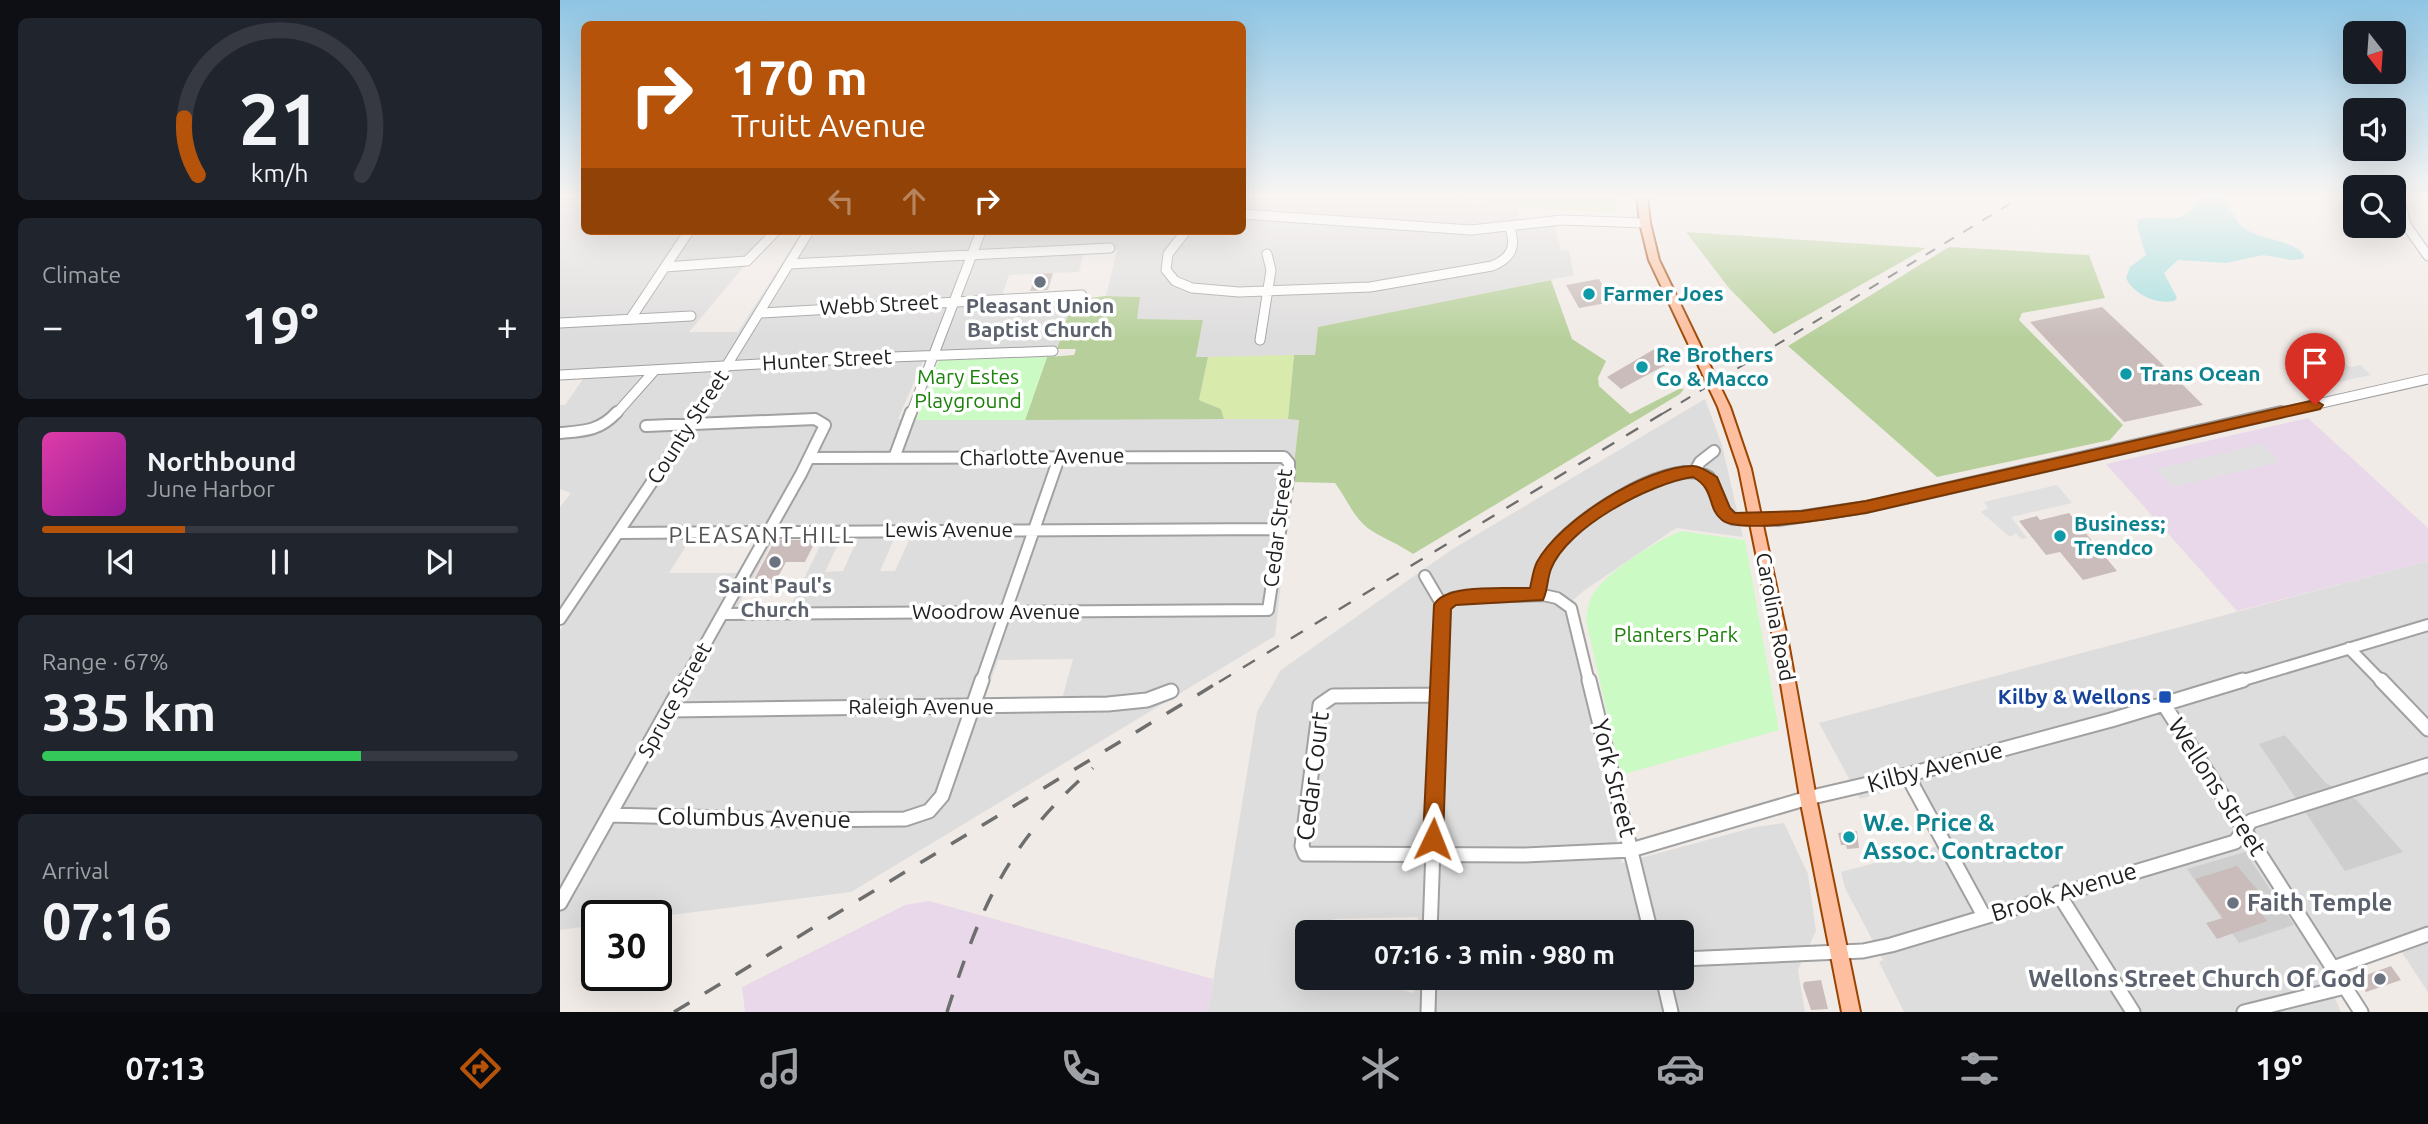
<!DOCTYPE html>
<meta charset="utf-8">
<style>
body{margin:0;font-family:Ubuntu,sans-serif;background:#20242c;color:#f1f3f6;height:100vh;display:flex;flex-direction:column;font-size:26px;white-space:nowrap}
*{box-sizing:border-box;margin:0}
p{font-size:23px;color:#9ea1a6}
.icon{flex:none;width:38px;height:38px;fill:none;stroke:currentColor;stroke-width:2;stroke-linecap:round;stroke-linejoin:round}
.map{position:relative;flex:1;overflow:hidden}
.sheet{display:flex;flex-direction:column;gap:18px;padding:18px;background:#0d0f14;width:560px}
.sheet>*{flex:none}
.guide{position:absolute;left:21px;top:21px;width:665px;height:214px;border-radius:10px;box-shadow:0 7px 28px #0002;background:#b45309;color:#fff;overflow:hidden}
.needle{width:46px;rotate:163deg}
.tools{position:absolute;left:1783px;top:21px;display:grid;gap:14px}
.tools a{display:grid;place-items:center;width:63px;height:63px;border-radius:10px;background:#171b24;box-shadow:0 7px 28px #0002;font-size:35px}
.speed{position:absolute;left:21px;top:900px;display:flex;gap:14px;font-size:35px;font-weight:700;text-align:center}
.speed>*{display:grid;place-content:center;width:91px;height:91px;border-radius:50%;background:#171b24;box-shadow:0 7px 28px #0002;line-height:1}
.speed .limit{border:4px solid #111;border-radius:10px;background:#fff;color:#111}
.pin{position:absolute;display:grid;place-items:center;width:60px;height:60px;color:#fff;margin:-72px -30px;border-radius:50% 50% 50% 0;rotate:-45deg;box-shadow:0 0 7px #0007}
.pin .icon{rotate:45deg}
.me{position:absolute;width:77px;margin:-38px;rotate:2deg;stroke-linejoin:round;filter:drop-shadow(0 0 5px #0008)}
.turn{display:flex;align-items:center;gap:24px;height:147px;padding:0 35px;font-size:32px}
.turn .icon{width:91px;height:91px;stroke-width:2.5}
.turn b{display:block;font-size:49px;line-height:60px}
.lanes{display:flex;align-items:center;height:66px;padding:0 35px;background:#0003;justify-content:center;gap:35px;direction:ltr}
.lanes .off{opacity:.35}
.big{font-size:52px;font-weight:600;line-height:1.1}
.sheet .tile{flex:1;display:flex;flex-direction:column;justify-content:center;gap:10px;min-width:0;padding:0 24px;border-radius:10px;background:#20242c}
.sheet .dial{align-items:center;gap:0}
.dial svg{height:182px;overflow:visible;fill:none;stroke:#363941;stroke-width:7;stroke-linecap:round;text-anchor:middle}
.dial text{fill:#f1f3f6;stroke:none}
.song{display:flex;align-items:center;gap:21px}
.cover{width:84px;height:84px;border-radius:10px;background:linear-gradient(135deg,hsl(320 70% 55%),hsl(300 70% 35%))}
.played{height:7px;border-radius:4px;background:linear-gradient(90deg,#b45309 30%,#363941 30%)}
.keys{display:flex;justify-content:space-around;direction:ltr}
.heat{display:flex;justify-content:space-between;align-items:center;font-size:38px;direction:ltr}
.charge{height:10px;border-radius:5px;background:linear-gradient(90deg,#34c759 67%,#363941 0)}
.trip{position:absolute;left:735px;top:920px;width:399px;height:70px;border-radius:10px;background:#171b24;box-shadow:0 7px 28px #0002;font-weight:600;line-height:70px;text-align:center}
.menu{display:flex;height:112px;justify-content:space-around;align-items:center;background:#090b0e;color:#9ea1a6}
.menu .icon{width:49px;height:49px}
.menu .current{color:#b45309}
.menu b{font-size:32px;color:#f1f3f6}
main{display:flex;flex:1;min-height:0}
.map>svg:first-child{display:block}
.residential{fill:#dedddd;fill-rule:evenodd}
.industrial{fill:#e9d8ea}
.religious{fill:#cecece}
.grass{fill:#d9ebac}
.forest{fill:#b7d09b}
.park{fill:#ccfac4}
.parking{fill:#e0e0e0}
.water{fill:#a7dfdf}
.building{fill:#c9bcba}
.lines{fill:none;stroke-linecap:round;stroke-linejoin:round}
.minor-far2-casing{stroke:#a1a1a1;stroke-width:11}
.minor-far1-casing{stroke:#a1a1a1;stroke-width:14}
.minor-casing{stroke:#a1a1a1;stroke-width:17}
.major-casing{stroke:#9c4500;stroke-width:4}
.minor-far2{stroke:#fff;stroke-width:9}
.minor-far1{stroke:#fff;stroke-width:10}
.minor{stroke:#fff;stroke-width:13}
.major{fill:#fdbf9f;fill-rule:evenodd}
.rail-far2{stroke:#6e6e6e;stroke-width:2;stroke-dasharray:11 11;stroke-linecap:butt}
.rail-far1{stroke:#6e6e6e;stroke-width:2.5;stroke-dasharray:14 14;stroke-linecap:butt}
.rail{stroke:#6e6e6e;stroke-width:3.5;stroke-dasharray:18 18;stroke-linecap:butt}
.route{fill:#b45309;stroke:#753606;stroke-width:2}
.worship-dot{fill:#6b7280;stroke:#fff;stroke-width:2.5}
.culture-dot{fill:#0f9aa8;stroke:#fff;stroke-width:2.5}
.transit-dot{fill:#1a4fb4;stroke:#fff;stroke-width:2.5}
.labels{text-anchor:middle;stroke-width:7;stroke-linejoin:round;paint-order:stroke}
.culture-label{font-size:21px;font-weight:bold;fill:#0d838f;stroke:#fff;text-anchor:start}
.street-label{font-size:21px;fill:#202020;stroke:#fff}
.worship-label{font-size:21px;font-weight:bold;fill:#5b616d;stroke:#fff}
.park-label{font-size:21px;fill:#1b820a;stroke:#fff}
.transit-label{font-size:21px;font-weight:bold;fill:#164399;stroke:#fff;text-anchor:end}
.neighbourhood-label{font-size:23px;letter-spacing:2px;fill:#535353;stroke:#fff}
.near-street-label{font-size:24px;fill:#202020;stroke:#fff}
.near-culture-label{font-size:24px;font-weight:bold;fill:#0d838f;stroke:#fff;text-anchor:start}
.near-worship-label{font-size:24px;font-weight:bold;fill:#5b616d;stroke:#fff;text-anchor:start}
</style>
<main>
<section class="sheet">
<div class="tile dial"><svg viewBox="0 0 100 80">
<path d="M14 69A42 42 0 1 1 86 69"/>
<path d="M14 69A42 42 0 0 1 8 44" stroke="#b45309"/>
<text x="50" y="56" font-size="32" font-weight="700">21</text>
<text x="50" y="72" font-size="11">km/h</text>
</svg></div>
<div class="tile"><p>Climate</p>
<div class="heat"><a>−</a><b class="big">19°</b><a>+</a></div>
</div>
<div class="tile">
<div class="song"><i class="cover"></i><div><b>Northbound</b><p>June Harbor</p></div></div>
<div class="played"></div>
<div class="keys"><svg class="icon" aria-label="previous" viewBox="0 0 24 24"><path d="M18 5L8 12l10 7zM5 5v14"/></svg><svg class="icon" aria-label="pause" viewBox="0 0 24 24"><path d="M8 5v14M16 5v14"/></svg><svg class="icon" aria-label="next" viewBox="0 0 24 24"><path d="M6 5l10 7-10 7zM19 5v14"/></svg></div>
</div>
<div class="tile"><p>Range · 67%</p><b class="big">335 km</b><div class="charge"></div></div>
<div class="tile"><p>Arrival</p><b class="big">07:16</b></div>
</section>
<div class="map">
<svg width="1868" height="1012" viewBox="0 0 1868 1012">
<rect width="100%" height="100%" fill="#f1ebe7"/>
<path class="residential" d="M0 196H21L13 205H24V231H214L129 332H178L242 231H682L683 196H844L958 203 959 218 995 225 1001 251 1009 250 1014 275 758 327 755 355 636 358 643 320 576 319 579 297 546 296 557 250 524 252 519 272 449 275 440 302 513 300 497 349 367 352 338 419H739L715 636 291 892 96 917 37 915V925L0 930V630L12 613 0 612V507L11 493 0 489V405H5L23 379 0 380ZM335 537 350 538 335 571H320ZM131 538H198L177 573H109ZM264 538 230 607 177 608 214 539ZM281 538H298L283 571 265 572ZM513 659 502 699 424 700 438 660Z
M1145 399 1162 445 1183 537 1116 528 1022 592 1005 608 1062 863 1195 827 1224 823 1248 874 1256 931 1238 970 1245 1012H648L697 712 721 670 891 550ZM858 917 857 933H1122V978H855L854 993 803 981 747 978V933H772L773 919Z
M1868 561V992L1841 951 1766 977 1781 1012H1344L1319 962 1323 960 1285 888 1281 872 1390 843 1356 783 1300 799 1259 723ZM1725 735 1766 783 1797 800 1842 852 1700 744Z"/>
<path class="industrial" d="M1748 418 1868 528V561L1677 611 1546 464Z
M369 901 653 979 648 1012H185L182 987 345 905Z"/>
<path class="religious" d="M1725 735 1766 783 1797 800 1843 852 1785 871 1699 744Z
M1685 852 1734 925 1679 943 1627 869Z"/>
<path class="grass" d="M844 196H1061L1055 208 1059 213 958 208V203Z
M734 355 728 419H664L661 409 639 400 648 357Z"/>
<path class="forest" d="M1126 232 1366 248 1214 334 1169 288Z
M1389 247 1529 255 1545 298 1462 313 1459 320 1563 425 1550 440 1377 477 1228 346Z
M991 280 1012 339 1046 361 1038 378 1039 386 1070 414 1119 389H1124L1120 394 853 554C839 544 822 538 809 529 793 517 787 499 775 483L732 482 739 420 728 419 734 355H755L758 327Z
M546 296 580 297 577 319 643 320 636 357H648L639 400 661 409 664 419 465 420 487 357 514 355 516 349H497L513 300Z"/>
<path class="park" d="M487 357 465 420H356L379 360Z
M1121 531 1185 540 1219 730 1061 775 1026 620C1027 613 1028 605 1031 598 1042 574 1096 541 1121 531Z"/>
<path class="parking" d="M1784 362 1790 367 1800 365 1811 375 1770 384 1753 369Z
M1703 444 1720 462 1613 487 1596 469Z
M1497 485 1512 503 1451 517 1467 538 1461 539 1456 533 1450 537 1421 512 1428 508 1424 502Z"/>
<path class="water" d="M1640 196H1662C1670 206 1674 220 1684 228 1701 241 1732 239 1744 255L1743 259 1732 260 1703 255 1666 263 1618 260 1604 273 1617 298 1614 301C1597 305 1573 294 1566 278L1570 267 1586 255 1577 227 1578 219C1605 214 1624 230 1640 196Z"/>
<path class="building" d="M493 273 488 290 470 291 476 274Z
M1039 279 1052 302 1019 308 1006 285Z
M1542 307 1594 356 1643 405 1564 422 1470 322Z
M1103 344 1114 352 1115 356 1111 358 1113 361 1061 389 1047 377Z
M1509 513 1557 571 1523 580 1500 552 1486 555 1459 521 1477 516 1480 520Z
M215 540H256L245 562H226L214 584 191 585Z
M1297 831 1299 848 1287 849 1286 845H1281L1278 833Z
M1677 866 1702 895 1690 898 1707 921 1657 939 1646 923 1663 918 1635 879Z
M1831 966 1841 980 1806 992 1798 978Z
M1261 980 1268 1009 1251 1010 1243 986 1244 982Z"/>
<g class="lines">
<defs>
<path id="minor-far2" d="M1839 196 1846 225 1868 256
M682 214 911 230 1002 220 1085 223
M626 231 608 254 606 270 615 281 632 288 679 292 810 287 932 266C952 258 957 246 949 226
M229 264 550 248
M105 267 187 261 216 231
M200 313 522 295
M71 318 129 231
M0 323 131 316
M700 340 711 270 707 254
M0 375 306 358 493 351
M56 414 95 370
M137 414 249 231
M351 414 421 231
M1713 414 1868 379"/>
<path id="minor-far1" d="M86 426 255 419 265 425 241 474 124 682
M0 433C24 431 40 431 57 412
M334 458 351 412
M1135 471 1140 462 1154 451
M58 533 720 529
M865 576 882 605 879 682
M977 595C980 576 985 560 997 545 1021 516 1112 455 1149 477L1162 508 1173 519 1218 520 1306 507 1721 412
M882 605 893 598 983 595 997 598 1011 608 1029 682
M163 614 708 610 729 473V463L724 457 250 458
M0 619 139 412
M1789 648 1822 682
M421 682 499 458
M1677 682 1868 625"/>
<path id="minor" d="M1029 680 1091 933
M1821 680 1868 729
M877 695 773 696 760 705 742 846 745 854 965 855 1071 850 1248 798 1347 775 1551 720 1683 680
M1603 703 1801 1012
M109 710 548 704 587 700 611 691
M1347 775 1424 916
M50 815 238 820 345 819 369 811 382 796 422 680
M1498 893 1573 1012
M0 903 125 680
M870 933 879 680
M1122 959 1303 951 1331 945 1675 842 1691 821 1868 765
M1773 968 1868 934
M1103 978 1111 1012
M868 1012 869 978
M1684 1012 1785 987"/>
<path id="major" d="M1077 196H1087L1090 223 1099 260 1170 407 1191 469 1228 642 1256 798 1300 1012H1282L1240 798 1214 642 1179 469 1158 407 1089 260 1080 223Z"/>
</defs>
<use href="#minor-far2" class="minor-far2-casing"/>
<use href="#minor-far1" class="minor-far1-casing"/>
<use href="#minor" class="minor-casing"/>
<use href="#major" class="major-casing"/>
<use href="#minor-far2" class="minor-far2"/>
<use href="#minor-far1" class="minor-far1"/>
<use href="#minor" class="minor"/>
<use href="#major" class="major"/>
<path class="rail-far2" d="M1102 414 1463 196"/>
<path class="rail-far1" d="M659 682 1105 412"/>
<path class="rail" d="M114 1012 662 680
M387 1012C421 906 447 843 533 768"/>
</g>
<linearGradient id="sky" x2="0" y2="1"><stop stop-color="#8ec5e4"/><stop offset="0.58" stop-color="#f9f6f4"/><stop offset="1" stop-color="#f9f6f4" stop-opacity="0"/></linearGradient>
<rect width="1868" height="338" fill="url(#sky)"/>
<path class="route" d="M1755 400 1763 405 1760 409 1306 513C1280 517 1181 535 1162 520 1146 507 1156 490 1133 477 1091 483 1007 527 991 569 987 579 988 590 983 600L896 605 891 609 883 839 880 846 873 848 866 846 863 839 874 605C885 583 946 589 970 588 972 580 973 570 977 562 999 521 1086 466 1133 466 1141 466 1150 473 1157 477L1170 508 1175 513 1242 511 1306 501Z"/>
<g class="worship-dot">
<circle cx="480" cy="282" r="7"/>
<circle cx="215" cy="562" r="7"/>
<circle cx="1673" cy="903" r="7"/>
<circle cx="1820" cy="979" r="7"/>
</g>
<g class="culture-dot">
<circle cx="1029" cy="294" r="7"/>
<circle cx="1082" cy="367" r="7"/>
<circle cx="1566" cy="374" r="7"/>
<circle cx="1500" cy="536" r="7"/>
<circle cx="1289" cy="837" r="7"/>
</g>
<rect class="transit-dot" x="1598" y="690" width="14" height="14" rx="3.5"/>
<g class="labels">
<g class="culture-label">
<text x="1043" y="301">Farmer Joes</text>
<text x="1096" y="362">Re Brothers<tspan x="1096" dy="24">Co &amp; Macco</tspan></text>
<text x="1580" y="381">Trans Ocean</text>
<text x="1514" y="531">Business;<tspan x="1514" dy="24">Trendco</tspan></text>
</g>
<g class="street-label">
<text transform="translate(319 305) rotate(-3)" y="7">Webb Street</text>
<text transform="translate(267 360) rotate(-3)" y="7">Hunter Street</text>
<text transform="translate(128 427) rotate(-57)" y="7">County Street</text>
<text transform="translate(482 457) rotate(-1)" y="7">Charlotte Avenue</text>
<text transform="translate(718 528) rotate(-83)" y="7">Cedar Street</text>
<text x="389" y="537">Lewis Avenue</text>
<text x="436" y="619">Woodrow Avenue</text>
<text transform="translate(1215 617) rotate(79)" y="7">Carolina Road</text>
<text transform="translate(115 700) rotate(-61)" y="7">Spruce Street</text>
<text x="361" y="714">Raleigh Avenue</text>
</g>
<g class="worship-label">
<text x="480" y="313">Pleasant Union<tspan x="480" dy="24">Baptist Church</tspan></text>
<text x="215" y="593">Saint Paul's<tspan x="215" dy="24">Church</tspan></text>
</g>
<g class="park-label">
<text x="408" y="384">Mary Estes<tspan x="408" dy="24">Playground</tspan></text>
<text x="1116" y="642">Planters Park</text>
</g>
<g class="transit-label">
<text x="1591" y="704">Kilby &amp; Wellons</text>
</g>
<g class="neighbourhood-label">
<text x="202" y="543">PLEASANT HILL</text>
</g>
<g class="near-street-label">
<text transform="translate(1375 767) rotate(-15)" y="8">Kilby Avenue</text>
<text transform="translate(753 776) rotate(-83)" y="8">Cedar Court</text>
<text transform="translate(1054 778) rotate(76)" y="8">York Street</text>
<text transform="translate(1657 787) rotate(57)" y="8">Wellons Street</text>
<text transform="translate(194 818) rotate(1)" y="8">Columbus Avenue</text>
<text transform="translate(1504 892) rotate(-17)" y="8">Brook Avenue</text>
</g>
<g class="near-culture-label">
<text x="1303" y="831">W.e. Price &amp;<tspan x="1303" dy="28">Assoc. Contractor</tspan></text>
</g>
<g class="near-worship-label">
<text x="1687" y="911">Faith Temple</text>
<text x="1806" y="987" text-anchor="end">Wellons Street Church Of God</text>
</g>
</g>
</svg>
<div class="tools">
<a><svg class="needle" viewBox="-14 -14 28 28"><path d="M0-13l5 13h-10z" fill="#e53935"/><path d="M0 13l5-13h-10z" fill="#9ea1a6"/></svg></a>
<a><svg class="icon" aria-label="sound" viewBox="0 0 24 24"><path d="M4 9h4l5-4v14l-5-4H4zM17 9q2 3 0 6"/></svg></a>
<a><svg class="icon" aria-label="search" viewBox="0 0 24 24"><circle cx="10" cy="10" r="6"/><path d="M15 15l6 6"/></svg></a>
</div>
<div class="speed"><div class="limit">30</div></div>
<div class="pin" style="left:1755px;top:405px;background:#d93025"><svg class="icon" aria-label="arrive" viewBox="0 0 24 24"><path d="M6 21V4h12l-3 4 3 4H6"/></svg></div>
<svg class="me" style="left:873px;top:839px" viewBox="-20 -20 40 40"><path d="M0-17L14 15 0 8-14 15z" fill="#b45309" stroke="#fff" stroke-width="4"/></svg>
<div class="trip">07:16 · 3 min · 980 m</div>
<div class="guide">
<div class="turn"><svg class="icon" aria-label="right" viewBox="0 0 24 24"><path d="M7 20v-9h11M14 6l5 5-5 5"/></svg><div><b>170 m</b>Truitt Avenue</div></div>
<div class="lanes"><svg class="icon off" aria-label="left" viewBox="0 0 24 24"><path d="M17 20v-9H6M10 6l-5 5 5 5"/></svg><svg class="icon off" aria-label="ahead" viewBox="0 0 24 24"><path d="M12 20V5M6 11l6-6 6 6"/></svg><svg class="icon" aria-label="right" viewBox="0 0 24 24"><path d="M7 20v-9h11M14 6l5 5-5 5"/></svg></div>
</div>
</div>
</main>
<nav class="menu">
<b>07:13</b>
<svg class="icon current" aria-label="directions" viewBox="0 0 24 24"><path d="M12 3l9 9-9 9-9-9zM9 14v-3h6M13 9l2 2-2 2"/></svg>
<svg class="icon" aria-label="music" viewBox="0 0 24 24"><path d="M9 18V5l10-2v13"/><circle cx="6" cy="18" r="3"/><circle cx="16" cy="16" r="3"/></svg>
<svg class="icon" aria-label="phone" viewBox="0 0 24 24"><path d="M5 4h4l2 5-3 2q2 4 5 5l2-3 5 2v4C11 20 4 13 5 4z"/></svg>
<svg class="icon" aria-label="climate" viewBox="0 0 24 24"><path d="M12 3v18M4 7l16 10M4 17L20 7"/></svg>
<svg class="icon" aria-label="car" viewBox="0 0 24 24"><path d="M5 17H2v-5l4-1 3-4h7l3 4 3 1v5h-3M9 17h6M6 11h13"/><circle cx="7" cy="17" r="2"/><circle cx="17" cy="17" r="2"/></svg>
<svg class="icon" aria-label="filters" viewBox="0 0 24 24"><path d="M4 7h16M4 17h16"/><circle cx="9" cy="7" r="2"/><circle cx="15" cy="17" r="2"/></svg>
<b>19°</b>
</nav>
